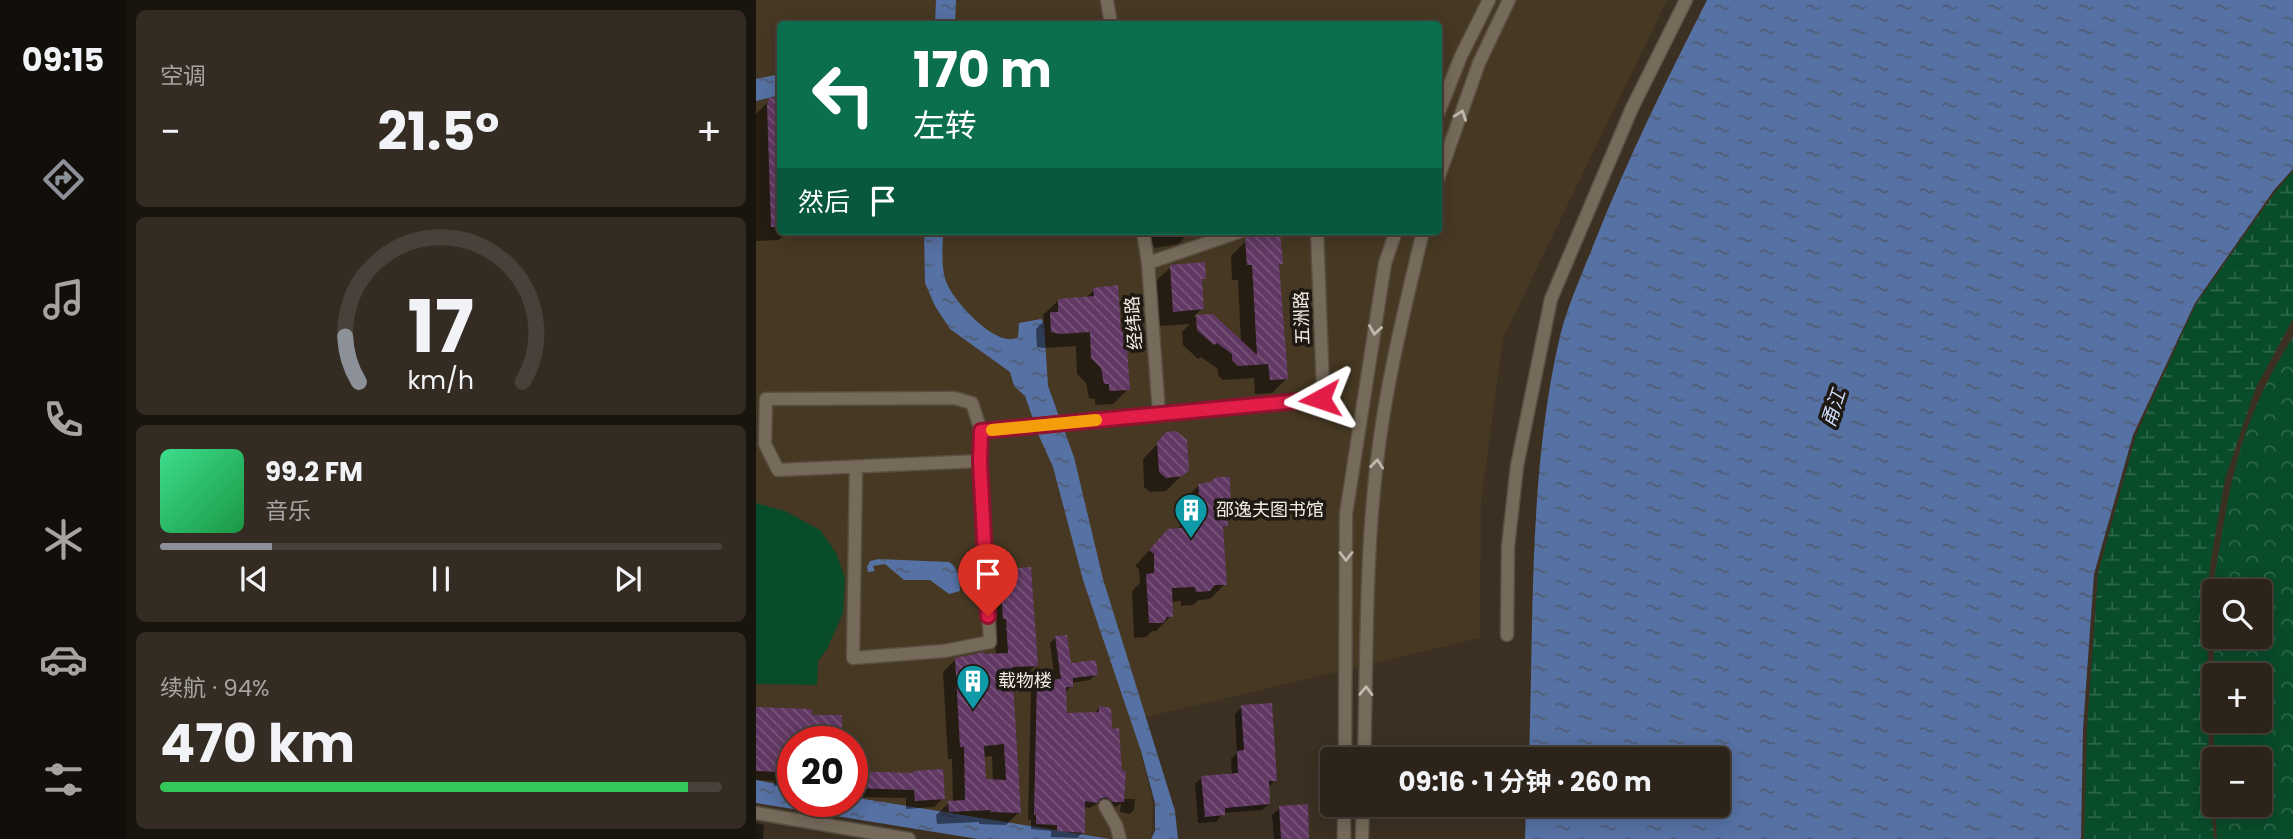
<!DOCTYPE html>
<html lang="zh">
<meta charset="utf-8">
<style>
body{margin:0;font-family:Poppins,"Noto Sans SC",sans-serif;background:#342c23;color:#f1f3f6;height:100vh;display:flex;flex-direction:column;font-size:26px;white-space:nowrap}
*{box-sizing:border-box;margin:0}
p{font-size:23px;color:#a6a4a2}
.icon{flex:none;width:38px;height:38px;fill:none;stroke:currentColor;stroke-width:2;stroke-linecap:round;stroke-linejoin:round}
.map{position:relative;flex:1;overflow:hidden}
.sheet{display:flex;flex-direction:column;gap:10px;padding:10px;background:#18140e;width:630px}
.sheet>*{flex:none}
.banner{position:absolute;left:21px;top:21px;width:665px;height:214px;border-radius:7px;box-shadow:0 4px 18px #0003,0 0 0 2px #484139;background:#0b6e4f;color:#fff;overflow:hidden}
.fabs{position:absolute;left:1446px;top:579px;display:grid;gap:14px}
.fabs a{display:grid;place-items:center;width:70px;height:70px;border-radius:7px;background:#2c241a;box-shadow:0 4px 18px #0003,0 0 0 2px #484139;font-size:35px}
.speed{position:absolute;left:21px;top:726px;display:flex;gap:14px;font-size:35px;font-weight:700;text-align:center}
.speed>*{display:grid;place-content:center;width:91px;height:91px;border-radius:50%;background:#2c241a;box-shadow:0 4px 18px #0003,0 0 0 2px #484139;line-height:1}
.speed .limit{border:10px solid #d22;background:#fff;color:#111}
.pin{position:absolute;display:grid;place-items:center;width:60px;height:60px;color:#fff;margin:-72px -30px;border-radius:50% 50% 50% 0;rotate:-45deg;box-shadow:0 0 7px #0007}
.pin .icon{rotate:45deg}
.me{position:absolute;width:77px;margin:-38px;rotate:265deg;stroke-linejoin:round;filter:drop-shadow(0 0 5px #0008)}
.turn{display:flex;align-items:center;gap:24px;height:147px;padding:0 21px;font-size:32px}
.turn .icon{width:91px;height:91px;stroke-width:2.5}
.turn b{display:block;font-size:49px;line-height:60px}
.then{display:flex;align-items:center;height:66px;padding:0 21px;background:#0003;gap:14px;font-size:26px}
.big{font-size:52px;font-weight:700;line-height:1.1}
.sheet .widget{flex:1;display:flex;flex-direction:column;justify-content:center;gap:10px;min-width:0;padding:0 24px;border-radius:10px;background:#342c23}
.sheet .dial{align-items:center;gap:0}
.dial svg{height:182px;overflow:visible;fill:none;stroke:#484139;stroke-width:7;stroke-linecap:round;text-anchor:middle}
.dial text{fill:#f1f3f6;stroke:none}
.song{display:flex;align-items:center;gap:21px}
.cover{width:84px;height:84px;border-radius:10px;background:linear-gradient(135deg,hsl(150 70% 55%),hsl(140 70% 35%))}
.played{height:7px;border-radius:4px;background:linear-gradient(90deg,#8c9099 20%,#484139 20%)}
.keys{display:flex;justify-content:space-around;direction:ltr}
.heat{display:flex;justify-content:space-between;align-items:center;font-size:38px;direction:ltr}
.charge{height:10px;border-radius:5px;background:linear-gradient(90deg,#34c759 94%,#484139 0)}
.trip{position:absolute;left:564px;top:747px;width:410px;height:70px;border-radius:7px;background:#2c241a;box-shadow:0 4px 18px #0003,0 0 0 2px #484139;font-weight:700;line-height:70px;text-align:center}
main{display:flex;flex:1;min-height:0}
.menu{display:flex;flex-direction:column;width:126px;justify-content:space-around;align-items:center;background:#120e0a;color:#a6a4a2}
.menu .icon{width:49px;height:49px}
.menu .on{color:#8c9099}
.menu b{font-size:32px;color:#f1f3f6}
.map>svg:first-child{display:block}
.built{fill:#463823;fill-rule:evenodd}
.wetland{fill:url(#wetland-marsh)}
.park{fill:url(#park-crowns);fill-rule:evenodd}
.pitch{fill:#094c2a}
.water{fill:url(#water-ripples)}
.shadow{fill:#0007;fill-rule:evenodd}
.building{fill:url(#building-back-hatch);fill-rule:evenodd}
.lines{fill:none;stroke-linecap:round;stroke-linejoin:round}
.minor-casing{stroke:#584f42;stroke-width:15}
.minor{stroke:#766a5a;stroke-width:12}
.oneway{stroke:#c1b8ac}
.route-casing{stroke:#92132f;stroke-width:18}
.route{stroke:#e11d48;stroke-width:12}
.slow{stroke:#f59e0b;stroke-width:12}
.labels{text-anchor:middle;stroke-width:7;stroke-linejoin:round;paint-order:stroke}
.street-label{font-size:18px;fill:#f3ece3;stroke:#1e1913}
.poi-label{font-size:18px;fill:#f3ece3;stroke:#1e1913;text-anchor:start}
.water-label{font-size:19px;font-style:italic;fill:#ccddfc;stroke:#1e1913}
</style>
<main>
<nav class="menu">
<b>09:15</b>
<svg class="icon on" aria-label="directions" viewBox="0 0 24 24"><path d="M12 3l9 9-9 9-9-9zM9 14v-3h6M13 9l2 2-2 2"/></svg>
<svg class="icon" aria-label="music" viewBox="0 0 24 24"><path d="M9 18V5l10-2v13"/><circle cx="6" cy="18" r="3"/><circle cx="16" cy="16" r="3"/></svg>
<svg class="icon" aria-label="phone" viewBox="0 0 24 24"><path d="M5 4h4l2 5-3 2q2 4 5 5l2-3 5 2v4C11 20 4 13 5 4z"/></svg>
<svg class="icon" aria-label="climate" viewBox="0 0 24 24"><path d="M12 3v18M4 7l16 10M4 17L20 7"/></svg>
<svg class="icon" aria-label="car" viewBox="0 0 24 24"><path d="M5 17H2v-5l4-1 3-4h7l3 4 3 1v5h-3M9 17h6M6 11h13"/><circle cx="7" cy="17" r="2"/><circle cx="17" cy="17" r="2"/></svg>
<svg class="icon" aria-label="filters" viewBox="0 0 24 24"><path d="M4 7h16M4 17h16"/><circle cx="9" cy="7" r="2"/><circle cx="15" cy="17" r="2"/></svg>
</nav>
<section class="sheet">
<div class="widget"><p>空调</p>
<div class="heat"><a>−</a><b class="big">21.5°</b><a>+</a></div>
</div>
<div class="widget dial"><svg viewBox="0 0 100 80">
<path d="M14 69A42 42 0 1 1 86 69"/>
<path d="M14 69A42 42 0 0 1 8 49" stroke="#8c9099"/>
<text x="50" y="56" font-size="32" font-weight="700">17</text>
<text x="50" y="72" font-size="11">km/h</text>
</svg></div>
<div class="widget">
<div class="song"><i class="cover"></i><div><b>99.2 FM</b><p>音乐</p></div></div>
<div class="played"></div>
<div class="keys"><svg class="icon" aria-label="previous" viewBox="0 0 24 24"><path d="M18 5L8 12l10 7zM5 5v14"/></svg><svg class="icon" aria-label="pause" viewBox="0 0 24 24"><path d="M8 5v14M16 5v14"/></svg><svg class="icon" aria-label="next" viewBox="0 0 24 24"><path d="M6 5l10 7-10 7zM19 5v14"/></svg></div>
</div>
<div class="widget"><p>续航 · 94%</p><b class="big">470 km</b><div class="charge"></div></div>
</section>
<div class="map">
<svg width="1537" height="839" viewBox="0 0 1537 839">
<defs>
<pattern id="wetland-marsh" width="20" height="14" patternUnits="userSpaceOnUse" patternTransform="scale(1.75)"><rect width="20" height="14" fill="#094c2a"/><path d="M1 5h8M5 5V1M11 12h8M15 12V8" fill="none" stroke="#2d6649"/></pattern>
<pattern id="park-crowns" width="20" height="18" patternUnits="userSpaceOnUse" patternTransform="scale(1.75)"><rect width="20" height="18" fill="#094c2a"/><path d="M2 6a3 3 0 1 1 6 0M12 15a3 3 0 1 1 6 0" fill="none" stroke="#2d6649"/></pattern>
<pattern id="water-ripples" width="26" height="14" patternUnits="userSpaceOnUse" patternTransform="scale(1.75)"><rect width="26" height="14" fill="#5671a4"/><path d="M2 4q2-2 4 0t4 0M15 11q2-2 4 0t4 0" fill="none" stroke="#505c74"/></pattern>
<pattern id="building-back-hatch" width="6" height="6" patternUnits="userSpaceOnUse" patternTransform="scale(1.75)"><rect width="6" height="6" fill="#613863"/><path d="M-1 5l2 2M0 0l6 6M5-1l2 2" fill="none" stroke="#785579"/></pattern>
</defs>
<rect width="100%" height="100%" fill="#3b3022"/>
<path class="built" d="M0 0H911L747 338 725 502 724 638 377 720 397 804 395 839H293L96 802V742H37V797L0 791ZM24 24H682V231H24Z"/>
<path class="wetland" d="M1537 171V319L1500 387 1469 479 1454 565 1451 608 1453 784 1458 839H1328L1331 729 1342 573 1380 435 1440 304 1520 191Z"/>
<path class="park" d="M1537 337V839H1461L1459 805H1503V760L1458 759V605V637H1503V592L1458 591V579C1467 531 1473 481 1489 435 1501 400 1518 367 1537 337ZM1458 676H1503V721H1458Z"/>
<path class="pitch" d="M0 503 29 511 64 530 80 553 89 578 87 613 71 649 62 661 61 685 0 684Z"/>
<path class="water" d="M180 0H200L199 24H179Z
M951 0H1537V169L1518 190 1439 303 1377 435 1338 574 1327 729 1325 839H769L770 805H961V760L773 759C778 618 772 474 804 336 812 304 827 272 839 241 872 158 911 79 951 0Z
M24 74V95L0 101V79Z
M168 231H187C187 248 184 270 192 286 200 303 242 350 262 337L263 323 285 319 288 323 292 386 318 457 347 579 419 811 422 839H395L399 831V803L385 751 327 580 297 467 283 436 269 396 258 386 254 372 194 329 179 306 169 283Z
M123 559 193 562C203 568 203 580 204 591L193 594 174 580H148L129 564 117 566 119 571 112 572 111 567 114 561Z
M0 780 37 787V802H96V797L354 839H222L0 803Z"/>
<path class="shadow" d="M24 99V231H32L23 240 0 241V114L14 100Z
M388 231H435L422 244 399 248Z
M507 231H523L525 263 522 266 531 378 516 393 499 394 498 378 467 380 462 375V369L445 357 442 359 427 345 426 332 434 324 403 326 399 282 415 267 448 278 444 282 446 309 437 317 456 316 485 343 482 280H476L475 256 495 236 503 235Z
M338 290 364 332 372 389 357 404 339 405V399L333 398 330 383 321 374 320 346 288 348 281 347 280 329 288 321 287 315 303 300 329 299Z
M411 434 431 470 410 491 394 492 388 487 387 459Z
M443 485 473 511 469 515 470 526 466 530 469 584 454 599 443 600 437 605 425 606V601L415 602V616L400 631H396L390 637 378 638 376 591 384 583 383 569 379 566 397 546 426 525 425 515 429 511 428 500ZM445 490 446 507H443L442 493Z
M245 571 280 665 267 678 255 679 263 812 250 825 223 824V822L181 824 180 815 193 803 197 802 196 759H192L187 672 200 659 240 655 232 584ZM236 756 237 781 228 780 227 757Z
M300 637 313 665 340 674 334 680 315 683V686L309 693V715L338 714 343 708 354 731 366 802 369 799H379L378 810 374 814 364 812 365 803 360 807 350 808 343 803 333 808 327 807V832L321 838 295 837V831L275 829V820H272L275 689 281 683 299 681 294 643Z
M486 707 519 780 512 788 513 804 506 810 467 813 460 822 442 823 439 784 446 777 476 775 475 759 481 753 479 714Z
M0 709 54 716 84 742H37V786H18V781L0 780Z
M158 772 187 798 178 807 150 809V798L96 797V773L155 774Z
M524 808 552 839H518L516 815Z
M0 823 8 825 7 839H0Z"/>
<path class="building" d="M24 97V227H15L11 105 13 98Z
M508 231H524L527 264H523L532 379 514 380 512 364 482 366 476 360V354L461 343 458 345 441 330 440 315 457 314 501 355 496 265H491L489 239 494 234 508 233Z
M449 262 450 279H446L448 309 417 312 414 265Z
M362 285 365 330H367L369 348H371L374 390 353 391V384H348L345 368 335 358 334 332 304 334 295 332 294 312H302V299L338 296 337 288Z
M420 431 431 440 433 470 427 476 410 478 403 472 401 442 410 432Z
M460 477H474L475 512H471L472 526 467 527 471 585H459L454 591 440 592 439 587 416 588 417 617H411L407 623H393L390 574 398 573V554L393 550 412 529 436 527 435 513H440L439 499 444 498 442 484 454 482Z
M275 567 282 666 256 667 265 813 234 812 235 810 193 812 192 801 209 800 208 747H204L199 658 228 652V654L252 653 250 619H247L244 569ZM248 744 250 780 230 779 228 746Z
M311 635 315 663 340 660 342 675 317 678V687H310L311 713 343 712V706L355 708 356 729 363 728 366 771H370L368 802H357L350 797 344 799 341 803 329 801V833L301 831V825L280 824V814L278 815 281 681 305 679 299 636Z
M516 703 521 781H513L514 804 469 808V815L449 817 445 776 482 773 481 751 488 750 485 705Z
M0 707 56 709V715H86V742H37V778L26 777V772L0 771Z
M187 769 189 799 159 801 158 790 96 788V771L157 773V771Z
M552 804 553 839H525L523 806Z"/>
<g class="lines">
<defs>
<path id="minor" d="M351 0 355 24
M682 114 705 56 733 0
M682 179 723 63 753 0
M387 231 392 263 403 413
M392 263 486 231
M198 398 216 403 225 431 224 461 22 470 9 444 10 399Z
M225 431 563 399 567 389 561 231
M100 467 97 658 188 651 234 642 224 461
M751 635 752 547 761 466 795 299 876 108 930 0
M589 760 590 514 629 263 640 231
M608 760C611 660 609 560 621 461 630 383 649 307 667 231
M349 806 360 825 364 839
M0 813 153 839
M588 839V805
M606 839 607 805"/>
</defs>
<use href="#minor" class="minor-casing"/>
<use href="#minor" class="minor"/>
</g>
<defs><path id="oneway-chevron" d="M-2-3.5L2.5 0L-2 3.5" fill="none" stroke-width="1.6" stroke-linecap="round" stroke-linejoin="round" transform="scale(1.75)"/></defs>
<g class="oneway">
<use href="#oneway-chevron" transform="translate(705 115) rotate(-71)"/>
<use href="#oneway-chevron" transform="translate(619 330) rotate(99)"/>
<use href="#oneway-chevron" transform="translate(621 464) rotate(-84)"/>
<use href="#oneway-chevron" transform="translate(590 556) rotate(90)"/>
<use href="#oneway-chevron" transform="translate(610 691) rotate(-89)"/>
</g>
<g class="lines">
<defs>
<path id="route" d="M232 616 224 461 225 431 564 399"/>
</defs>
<use href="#route" class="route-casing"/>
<use href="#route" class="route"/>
<path class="slow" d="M236 430 340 420"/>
</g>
<defs>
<symbol id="building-pin" viewBox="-11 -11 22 30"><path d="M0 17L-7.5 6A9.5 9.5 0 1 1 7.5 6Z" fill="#0f9aa8" stroke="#1e1913"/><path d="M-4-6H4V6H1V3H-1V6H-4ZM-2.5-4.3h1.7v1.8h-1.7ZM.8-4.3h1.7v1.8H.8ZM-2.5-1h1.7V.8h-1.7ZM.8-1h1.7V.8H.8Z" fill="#fff"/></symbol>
</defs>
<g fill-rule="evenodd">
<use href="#building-pin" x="416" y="491" width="38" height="52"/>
<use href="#building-pin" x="198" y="662" width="38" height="52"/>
</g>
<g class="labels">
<g class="street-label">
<text transform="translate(546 318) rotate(-92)" y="6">五洲路</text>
<text transform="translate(378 323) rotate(-94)" y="6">经纬路</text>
</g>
<g class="poi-label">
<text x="460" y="516">邵逸夫图书馆</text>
<text x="242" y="687">载物楼</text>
</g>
<g class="water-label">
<text transform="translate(1077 408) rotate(-72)" y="7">甬江</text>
</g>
</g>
</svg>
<div class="fabs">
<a><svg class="icon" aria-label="search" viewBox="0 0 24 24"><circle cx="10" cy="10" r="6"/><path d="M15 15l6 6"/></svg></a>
<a>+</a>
<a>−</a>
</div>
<div class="speed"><div class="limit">20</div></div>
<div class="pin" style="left:232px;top:616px;background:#d93025"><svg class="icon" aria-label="arrive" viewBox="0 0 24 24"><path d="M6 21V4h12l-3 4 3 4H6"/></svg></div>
<svg class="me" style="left:564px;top:399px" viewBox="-20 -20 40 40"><path d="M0-17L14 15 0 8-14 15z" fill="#e11d48" stroke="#fff" stroke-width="4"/></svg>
<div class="trip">09:16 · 1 分钟 · 260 m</div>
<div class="banner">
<div class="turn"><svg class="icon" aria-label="left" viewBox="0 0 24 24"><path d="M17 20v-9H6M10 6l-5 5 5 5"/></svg><div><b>170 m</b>左转</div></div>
<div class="then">然后<svg class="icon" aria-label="arrive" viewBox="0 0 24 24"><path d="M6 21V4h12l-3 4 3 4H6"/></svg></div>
</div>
</div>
</main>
